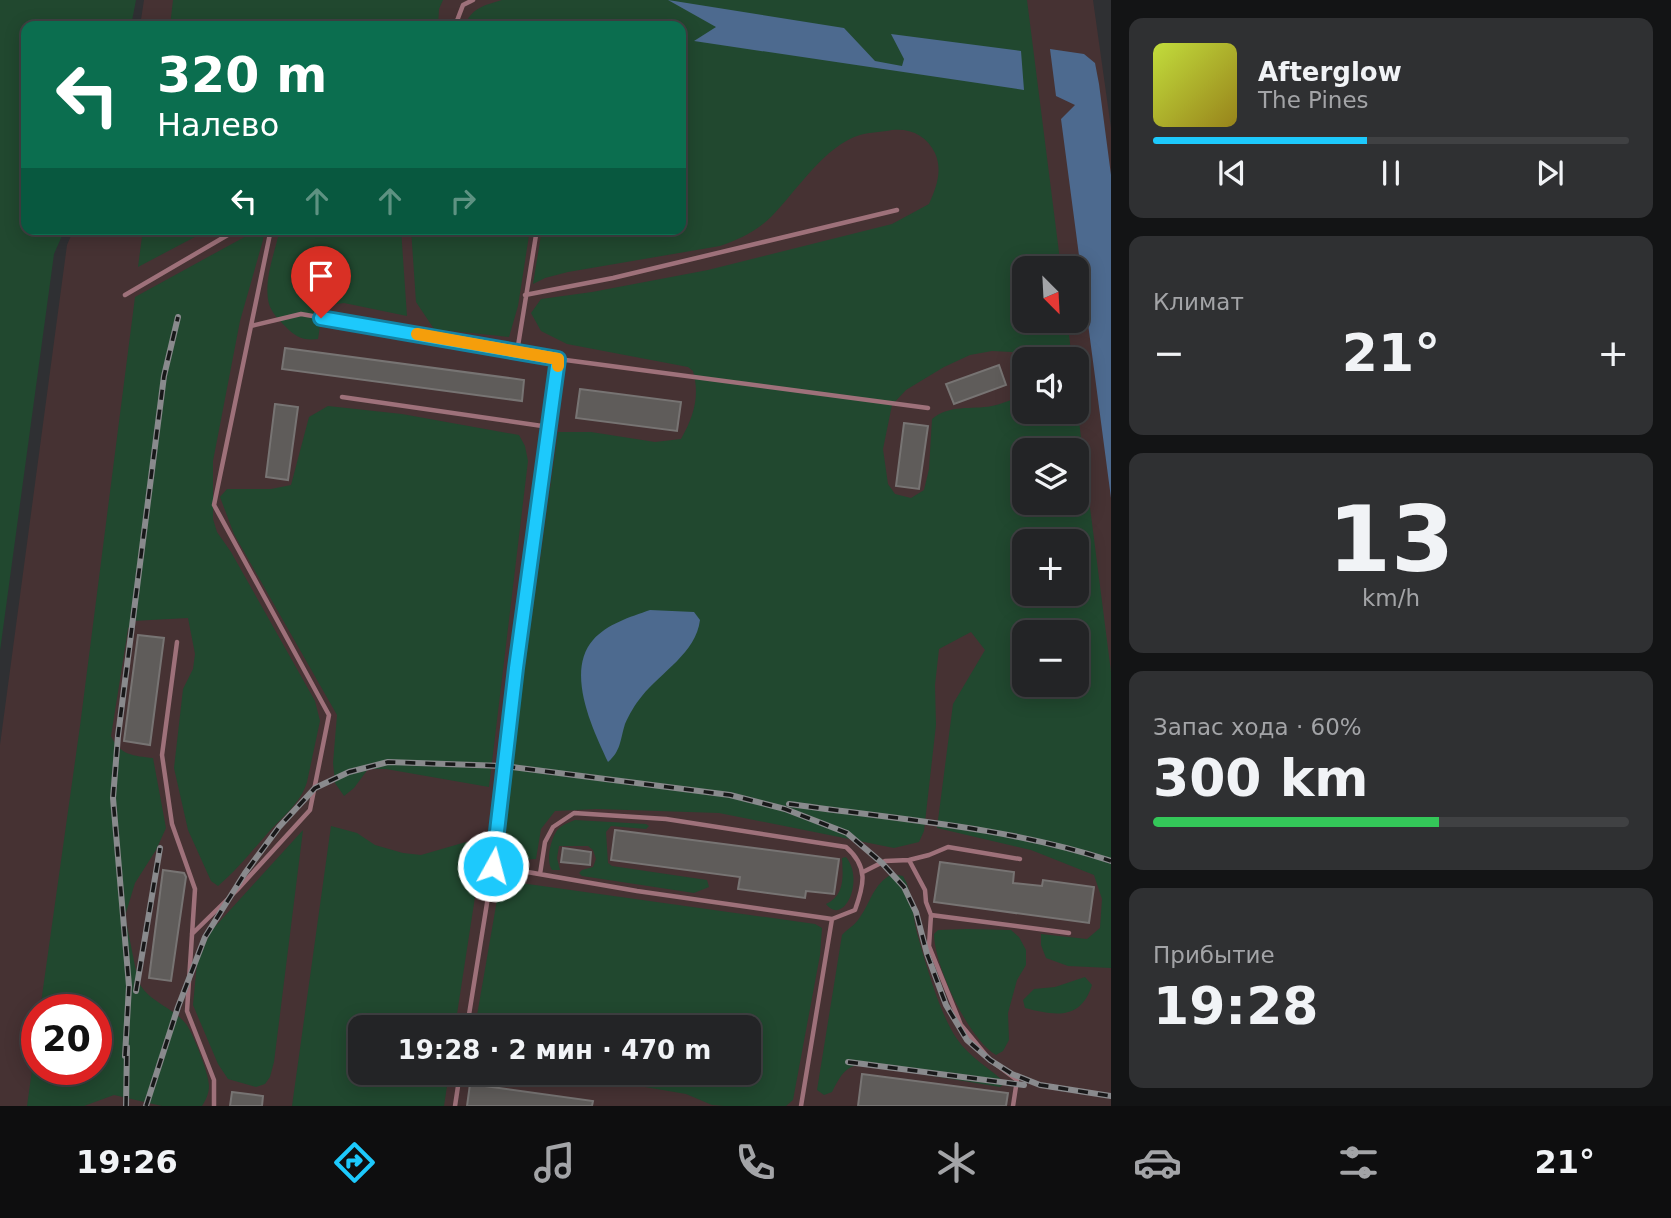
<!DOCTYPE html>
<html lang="ru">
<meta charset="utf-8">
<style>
body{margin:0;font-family:"DejaVu Sans",sans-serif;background:#2f3032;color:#f1f3f6;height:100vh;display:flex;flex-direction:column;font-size:26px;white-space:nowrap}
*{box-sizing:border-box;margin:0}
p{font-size:23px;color:#a3a4a7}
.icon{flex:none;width:38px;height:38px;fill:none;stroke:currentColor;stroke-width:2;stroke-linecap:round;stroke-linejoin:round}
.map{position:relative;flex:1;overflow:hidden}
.drawer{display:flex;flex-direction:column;gap:18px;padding:18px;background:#131415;width:560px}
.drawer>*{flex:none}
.top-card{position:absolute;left:21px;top:21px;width:665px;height:214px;border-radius:14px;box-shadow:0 4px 18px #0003,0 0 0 2px #404143;background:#0b6e4f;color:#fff;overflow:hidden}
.needle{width:46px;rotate:156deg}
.controls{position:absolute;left:1012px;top:256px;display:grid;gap:14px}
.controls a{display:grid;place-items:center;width:77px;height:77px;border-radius:14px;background:#232426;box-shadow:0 4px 18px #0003,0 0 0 2px #404143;font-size:35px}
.speed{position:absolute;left:21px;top:994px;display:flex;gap:14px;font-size:35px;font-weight:700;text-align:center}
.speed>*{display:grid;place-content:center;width:91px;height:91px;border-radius:50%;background:#232426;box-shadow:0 4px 18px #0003,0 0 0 2px #404143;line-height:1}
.speed .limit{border:10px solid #d22;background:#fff;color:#111}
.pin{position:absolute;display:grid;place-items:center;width:60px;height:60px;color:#fff;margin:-72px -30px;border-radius:50% 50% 50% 0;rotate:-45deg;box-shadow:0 0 7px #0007}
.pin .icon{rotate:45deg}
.me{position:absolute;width:77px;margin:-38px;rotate:7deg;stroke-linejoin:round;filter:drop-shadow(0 0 5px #0008)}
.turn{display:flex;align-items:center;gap:24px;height:147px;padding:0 21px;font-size:32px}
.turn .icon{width:91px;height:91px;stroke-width:2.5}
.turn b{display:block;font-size:49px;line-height:60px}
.lanes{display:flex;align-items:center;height:66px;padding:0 21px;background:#0003;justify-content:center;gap:35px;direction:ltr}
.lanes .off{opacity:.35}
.big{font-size:52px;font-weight:700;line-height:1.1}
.drawer .tile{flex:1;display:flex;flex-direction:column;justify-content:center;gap:10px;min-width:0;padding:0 24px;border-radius:14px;background:#2f3032}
.drawer .dial{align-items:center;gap:0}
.dial b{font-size:91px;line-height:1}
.song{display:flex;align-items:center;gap:21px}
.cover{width:84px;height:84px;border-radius:10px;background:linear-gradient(135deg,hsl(70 70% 55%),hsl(50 70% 35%))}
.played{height:7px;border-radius:4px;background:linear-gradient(90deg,#1dc9fc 45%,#404143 45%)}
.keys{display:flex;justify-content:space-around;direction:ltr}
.heat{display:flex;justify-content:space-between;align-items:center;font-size:38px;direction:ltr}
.charge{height:10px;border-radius:5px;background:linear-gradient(90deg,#34c759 60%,#404143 0)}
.trip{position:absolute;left:348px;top:1015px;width:413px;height:70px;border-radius:14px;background:#232426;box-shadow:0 4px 18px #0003,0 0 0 2px #404143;font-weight:700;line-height:70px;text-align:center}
.menu{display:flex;height:112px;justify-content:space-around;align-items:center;background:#0e0e0f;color:#a3a4a7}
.menu .icon{width:49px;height:49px}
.menu .selected{color:#1dc9fc}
.menu b{font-size:32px;color:#f1f3f6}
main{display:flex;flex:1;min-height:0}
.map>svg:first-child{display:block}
.industrial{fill:#463233;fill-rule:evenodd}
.green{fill:#21482f;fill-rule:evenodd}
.water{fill:#4d6a8f}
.building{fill:#5f5c5a;stroke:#777473;stroke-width:2}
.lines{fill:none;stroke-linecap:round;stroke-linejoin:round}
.lane{stroke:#9e717a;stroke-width:4.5}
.rail-casing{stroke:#898a8d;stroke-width:6}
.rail{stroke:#181819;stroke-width:3.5;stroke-dasharray:10;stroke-linecap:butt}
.route-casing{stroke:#1383a4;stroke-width:18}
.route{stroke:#1dc9fc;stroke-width:12}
.slow{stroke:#f59e0b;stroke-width:12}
</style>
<main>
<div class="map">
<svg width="1111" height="1106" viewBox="0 0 1111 1106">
<rect width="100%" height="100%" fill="#2f3033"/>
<path class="industrial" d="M144 0H1093L1111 128V1106H0V745L67 245 74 229H681V26H140ZM1024 268H1076V320H1024ZM1024 359H1076V411H1024ZM1024 450H1076V502H1024ZM1024 541H1076V593H1024ZM1024 632H1076V684H1024ZM37 1010H96V1069H37ZM360 1027H749V1073H360Z"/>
<path class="green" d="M0 0H136L131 26H26V229H65L54 254 0 651Z
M173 0H443L439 9 438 26H170Z
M502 0H1027L1061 268H1024V320H1067L1072 359H1026L1012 352 992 351 970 355 944 367 906 390 892 405 883 449 888 484 895 494 911 498 924 490 929 469 932 419C950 404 971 410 992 406 1002 404 1013 399 1024 396V411H1076V398L1111 672V968L1068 966 1046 958 1041 945V934L1087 939 1100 928 1102 899 1094 875 1031 850 937 828 953 704 985 650 971 632 939 649 935 685 936 725 924 831 919 842 894 848 719 813 597 809 555 811 541 829 536 859 519 860 506 850 507 795 558 432H591L655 442 681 439C694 416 700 396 693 371L688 367 567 344 541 331 531 313 541 299 592 292 708 270 892 224 929 204C936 188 943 171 935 153 927 136 911 128 892 130 882 132 870 132 860 135 825 145 795 193 771 217 757 231 738 240 720 246L568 272 545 278 533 284 542 229H681V118L684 116 685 99 681 98V26H464C473 7 483 6 502 0ZM1024 450H1076V502H1024ZM1024 541H1076V593H1024ZM1024 632H1076V684H1024Z
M143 229H210L138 267Z
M259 229H264L263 240 240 321 213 461V519L217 532 231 552 315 701 320 721 307 782C301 803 281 818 267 834 251 852 237 870 218 886L211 881 188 830 174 768 183 689 193 669 195 654 188 618 132 621 128 629 111 736C119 755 134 756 153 758L166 828 156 850 135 883 125 916 138 981C149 1003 172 1006 186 1024 193 1033 209 1074 209 1086 209 1093 206 1100 202 1106H162L114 1095 84 1106H27L37 1035V1069H96V1010H40L80 726 135 297Z
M280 229H401L407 316 344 303 330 305 322 313 318 339C304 341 295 337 285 326 280 321 271 312 269 304 263 281 275 252 280 229Z
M411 229H530L518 306 509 337 434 329 416 302Z
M328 406 402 414 519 435 525 446 528 461 489 787 386 769H368L354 788 344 796 335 783 333 763 337 715 234 534 220 497 227 489H271L291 485 309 417Z
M575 820 646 824 649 826 646 829 611 826 606 832 608 863 612 866 707 880 709 887 694 893 582 876 579 873 582 870 593 867 596 859 593 850 588 846H559L557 858 560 870H552C546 861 550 842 556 832 560 825 568 823 575 820Z
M331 826 357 833 375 845 403 853 421 855 466 842 476 848 481 858 455 1027H360V1073H449L444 1106H292Z
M303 830 274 1062 270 1077 265 1084 256 1087 228 1079 218 1064 193 1005 197 963 211 931Z
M846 857C865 880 844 927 826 904 845 895 843 877 842 858Z
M892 874 903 876C913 892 912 914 917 933 926 964 939 1013 957 1039 969 1057 990 1068 1005 1083L1000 1087 861 1064C844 1067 840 1077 832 1092L824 1095 817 1090 842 935C847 929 854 926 858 920 871 903 872 885 892 874Z
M507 881 815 924 822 928 820 955 793 1100 786 1106H724L712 1105 686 1094 645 1087 512 1075 480 1076 477 1073H749V1027H475L498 894Z
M967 929 1011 930 1019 937 1026 950V965L1017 980 1008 1013 1009 1040 1003 1051 996 1055C968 1039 934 964 934 934L938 930Z
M1085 977 1092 985C1081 1020 1056 1016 1025 1008L1023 1000 1034 989 1055 987Z"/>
<path class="water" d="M668 0 844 28 875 61 902 66 904 59 891 34 1021 51 1024 90 694 41 716 27Z
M1050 49 1084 54 1095 63 1099 84 1111 175V498L1061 119 1075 105 1056 96Z
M650 610 694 612 700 620C696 653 661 672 642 696 635 704 629 715 625 724 620 740 621 751 608 762 593 730 565 672 593 640 607 624 630 617 650 610Z"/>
<path class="building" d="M285 348 524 380 522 401 282 369Z
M999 365 1006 385 954 404 946 384Z
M580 389 681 402 677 431 576 418Z
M275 404 298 407 288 480 266 477Z
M904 423 928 426 919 489 896 486Z
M138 635 164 638 150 745 124 741Z
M615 830 839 859 834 894 806 891 805 898 738 889 740 877 611 860Z
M563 848 591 852 590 865 561 862Z
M940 862 1014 872 1013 883 1042 886 1043 880 1094 887 1089 923 934 902Z
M163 870 184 873 186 877 171 981 149 978Z
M862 1074 1008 1093 1006 1106H858Z
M470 1084 593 1101 592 1106H467Z
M232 1092 263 1096 262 1106H230Z"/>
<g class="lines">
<path class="lane" d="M455 26 463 5 473 0
M125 295 238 229
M525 295 613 278 897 210
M251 326 301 314 558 359 928 408
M517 352 537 229
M342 397 549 427
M177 642 162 755 172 824 195 889 187 1011 214 1080V1106
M909 860 925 890 926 902 931 915 1069 933
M493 866 637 891 832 919 855 910C864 885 869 867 846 847L666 819 574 813 553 827 545 842 540 874
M863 872 885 861 909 860 929 855 948 847 1020 859
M931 915 929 946 961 1025 990 1060 1017 1080 1013 1106
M192 934 237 890 310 810 329 715 214 505 271 229
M467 1027 493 866 516 668 558 359
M455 1106 460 1073
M801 1106 832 919"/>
<defs>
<path id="rail" d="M789 804C896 819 1008 827 1111 861
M136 991 160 848
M125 1056 129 986 113 798 118 736 164 376 178 317
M848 1062 1024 1085
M126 1106 127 1047
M146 1106 178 1007 205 937 245 873 279 827 315 788 349 772 388 762 504 766 730 795 785 809 847 833 882 863 904 887 916 912 927 954 946 1005 967 1040 990 1060 1012 1074 1040 1085 1111 1096"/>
</defs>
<use href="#rail" class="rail-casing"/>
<use href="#rail" class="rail"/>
</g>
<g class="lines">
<defs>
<path id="route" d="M321 318 558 359 516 668 493 866"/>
</defs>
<use href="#route" class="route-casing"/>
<use href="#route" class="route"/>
<path class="slow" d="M417 334 558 359V366"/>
</g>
</svg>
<div class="controls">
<a><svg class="needle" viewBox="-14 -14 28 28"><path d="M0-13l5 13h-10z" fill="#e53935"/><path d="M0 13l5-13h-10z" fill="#a3a4a7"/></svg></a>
<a><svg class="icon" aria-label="sound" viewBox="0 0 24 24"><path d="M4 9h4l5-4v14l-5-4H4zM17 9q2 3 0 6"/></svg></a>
<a><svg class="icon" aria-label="layers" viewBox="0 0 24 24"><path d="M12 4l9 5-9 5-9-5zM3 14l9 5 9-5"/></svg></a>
<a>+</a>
<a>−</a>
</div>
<div class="speed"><div class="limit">20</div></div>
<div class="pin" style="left:321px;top:318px;background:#d93025"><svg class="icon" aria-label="arrive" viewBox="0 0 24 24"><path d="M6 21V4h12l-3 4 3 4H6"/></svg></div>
<svg class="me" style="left:493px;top:866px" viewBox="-20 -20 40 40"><circle r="17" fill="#1dc9fc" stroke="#fff" stroke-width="3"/><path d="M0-11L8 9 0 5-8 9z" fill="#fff"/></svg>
<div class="trip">19:28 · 2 мин · 470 m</div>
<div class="top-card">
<div class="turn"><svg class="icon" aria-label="left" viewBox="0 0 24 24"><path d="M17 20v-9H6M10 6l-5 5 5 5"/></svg><div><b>320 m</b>Налево</div></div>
<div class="lanes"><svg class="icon" aria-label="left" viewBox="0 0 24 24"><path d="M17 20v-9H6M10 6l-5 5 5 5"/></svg><svg class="icon off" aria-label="ahead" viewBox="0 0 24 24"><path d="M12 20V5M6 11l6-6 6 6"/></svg><svg class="icon off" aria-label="ahead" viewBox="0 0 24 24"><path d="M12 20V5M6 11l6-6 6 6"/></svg><svg class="icon off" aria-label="right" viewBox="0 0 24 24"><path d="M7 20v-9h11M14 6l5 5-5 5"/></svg></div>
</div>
</div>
<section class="drawer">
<div class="tile">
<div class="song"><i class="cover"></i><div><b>Afterglow</b><p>The Pines</p></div></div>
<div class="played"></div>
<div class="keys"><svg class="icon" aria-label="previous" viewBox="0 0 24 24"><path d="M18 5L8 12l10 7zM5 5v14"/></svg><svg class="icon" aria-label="pause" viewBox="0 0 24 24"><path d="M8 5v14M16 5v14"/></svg><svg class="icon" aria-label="next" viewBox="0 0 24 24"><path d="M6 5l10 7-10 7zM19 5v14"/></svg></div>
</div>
<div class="tile"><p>Климат</p>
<div class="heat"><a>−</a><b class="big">21°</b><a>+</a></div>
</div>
<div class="tile dial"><b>13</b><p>km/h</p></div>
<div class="tile"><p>Запас хода · 60%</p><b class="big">300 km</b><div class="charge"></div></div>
<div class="tile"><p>Прибытие</p><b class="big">19:28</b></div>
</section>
</main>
<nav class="menu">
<b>19:26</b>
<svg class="icon selected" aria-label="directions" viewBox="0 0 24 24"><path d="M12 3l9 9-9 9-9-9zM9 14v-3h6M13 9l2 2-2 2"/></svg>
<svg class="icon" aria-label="music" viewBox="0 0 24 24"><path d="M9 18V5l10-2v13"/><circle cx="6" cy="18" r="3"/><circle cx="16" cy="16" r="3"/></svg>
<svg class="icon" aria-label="phone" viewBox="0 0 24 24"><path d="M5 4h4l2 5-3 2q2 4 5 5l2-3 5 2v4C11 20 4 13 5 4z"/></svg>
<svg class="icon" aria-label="climate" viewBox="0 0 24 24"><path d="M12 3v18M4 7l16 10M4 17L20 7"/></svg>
<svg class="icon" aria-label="car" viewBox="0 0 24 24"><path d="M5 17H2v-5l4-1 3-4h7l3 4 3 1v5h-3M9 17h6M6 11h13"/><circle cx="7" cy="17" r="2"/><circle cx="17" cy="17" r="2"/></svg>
<svg class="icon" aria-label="filters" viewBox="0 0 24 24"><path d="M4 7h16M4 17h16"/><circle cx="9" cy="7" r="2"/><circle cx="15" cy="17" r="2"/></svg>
<b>21°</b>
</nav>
